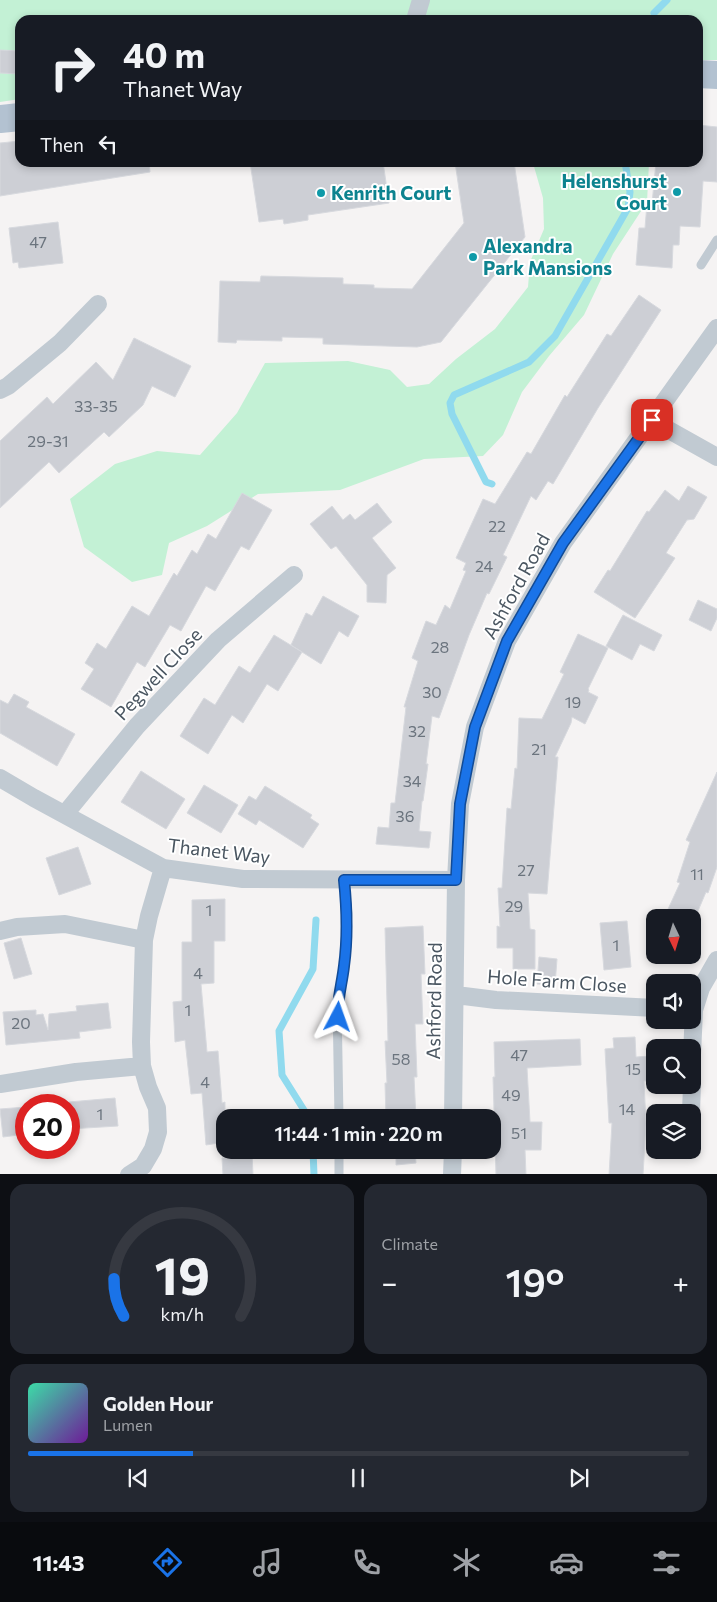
<!DOCTYPE html>
<meta charset="utf-8">
<style>
body{margin:0;font-family:Commissioner,sans-serif;background:#242831;color:#f1f3f6;height:100vh;display:flex;flex-direction:column;font-size:19px;white-space:nowrap}
*{box-sizing:border-box;margin:0}
p{font-size:16px;color:#9ea1a6}
.icon{flex:none;width:28px;height:28px;fill:none;stroke:currentColor;stroke-width:2;stroke-linecap:round;stroke-linejoin:round}
.map{position:relative;height:1174px;overflow:hidden}
.details{display:flex;flex-direction:column;gap:10px;padding:10px;background:#0d0f14;flex:1}
.details>*{flex:none}
.top-card{position:absolute;left:15px;top:15px;width:688px;height:152px;border-radius:15px;box-shadow:0 2px 8px #0003;background:#171b24;color:#f1f3f6;overflow:hidden}
.needle{width:32px;rotate:176deg}
.tools{position:absolute;left:646px;top:909px;display:grid;gap:10px}
.tools a{display:grid;place-items:center;width:55px;height:55px;border-radius:10px;background:#171b24;box-shadow:0 2px 8px #0003;font-size:25px}
.speed{position:absolute;left:15px;top:1094px;display:flex;gap:10px;font-size:25px;font-weight:700;text-align:center}
.speed>*{display:grid;place-content:center;width:65px;height:65px;border-radius:50%;background:#171b24;box-shadow:0 2px 8px #0003;line-height:1}
.speed .limit{border:8px solid #d22;background:#fff;color:#111}
.pin{position:absolute;display:grid;place-items:center;width:42px;height:42px;color:#fff;margin:-21px;border-radius:10px;box-shadow:0 2px 8px #0006}
.me{position:absolute;width:55px;margin:-28px;rotate:4deg;stroke-linejoin:round;filter:drop-shadow(0 0 4px #0008)}
.turn{display:flex;align-items:center;gap:18px;height:105px;padding:0 25px;font-size:22px}
.turn .icon{width:65px;height:65px;stroke-width:2.5}
.turn b{display:block;font-size:35px;line-height:42px}
.then{display:flex;align-items:center;height:48px;padding:0 25px;background:#0003;gap:10px;font-size:19px}
.big{font-size:38px;font-weight:600;line-height:1.1}
.details .widget{flex:1;display:flex;flex-direction:column;justify-content:center;gap:8px;min-width:0;padding:0 18px;border-radius:15px;background:#242831}
.details .dial{align-items:center;gap:0}
.dial svg{height:130px;overflow:visible;fill:none;stroke:#363941;stroke-width:7;stroke-linecap:round;text-anchor:middle}
.dial text{fill:#f1f3f6;stroke:none}
.song{display:flex;align-items:center;gap:15px}
.cover{width:60px;height:60px;border-radius:8px;background:linear-gradient(135deg,hsl(160 70% 55%),hsl(280 70% 35%))}
.played{height:5px;border-radius:2px;background:linear-gradient(90deg,#1a73e8 25%,#363941 25%)}
.keys{display:flex;justify-content:space-around;direction:ltr}
.heat{display:flex;justify-content:space-between;align-items:center;font-size:28px;direction:ltr}
.details .tiles{flex:1;display:grid;gap:10px;grid-template-columns:1fr 1fr}
.widget:last-child{grid-column:span 2}
.trip{position:absolute;left:216px;top:1109px;width:285px;height:50px;border-radius:15px;background:#171b24;box-shadow:0 2px 8px #0003;font-weight:600;line-height:50px;text-align:center}
.dock{display:flex;height:80px;justify-content:space-around;align-items:center;background:#090b0e;color:#9ea1a6}
.dock .icon{width:35px;height:35px}
.dock .active{color:#1a73e8}
.dock b{font-size:22px;color:#f1f3f6}
.map>svg:first-child{display:block}
.green{fill:#c3f1d5}
.lines{fill:none;stroke-linecap:round;stroke-linejoin:round}
.stream{stroke:#90daee;stroke-width:7}
.building{fill:#cdcfd5;stroke:#d7d9de}
.service{stroke:#c1cad2;stroke-width:9}
.minor{stroke:#c1cad2;stroke-width:18}
.primary{stroke:#b3c2d1;stroke-width:28}
.route-casing{stroke:#114b97;stroke-width:12}
.route{stroke:#1a73e8;stroke-width:9}
.culture-dot{fill:#0f9aa8;stroke:#fff;stroke-width:2}
.labels{text-anchor:middle;stroke-width:4;stroke-linejoin:round;paint-order:stroke}
.number-label{font-size:16px;fill:#6b747e}
.culture-label{font-size:19px;font-weight:bold;fill:#0d838f;stroke:#fff;text-anchor:start}
.street-label{font-size:19px;fill:#4a5661;stroke:#fff}
</style>
<div class="map">
<svg width="717" height="1175" viewBox="0 0 717 1175">
<rect width="100%" height="100%" fill="#f5f3f3"/>
<path class="green" d="M0 0H717V60H698V20H20V99L0 102Z
M533 163H649L647 202 613 254 584 315 549 356 522 392 503 435 483 456 424 459 340 490 258 494 207 526 169 543 162 575 132 582 84 547 70 499 115 464 157 451 200 455 237 413 265 363 348 361 390 370 407 387 429 384 456 359 495 329 528 287 530 262 544 229 543 198Z"/>
<g class="lines">
<path class="stream" d="M654 13 667 0
M492 484 486 482 452 414 450 403 454 395 529 362 555 336 628 208 630 192 625 162
M309 1118 282 1075 279 1031 313 969 316 920
M313 1150 314 1175"/>
</g>
<path class="building" d="M0 50 20 51V74L0 73Z
M698 125 717 127V182L703 181 700 227 680 226 679 245H673L672 268 636 265 639 228H645L647 204H652L656 162H698Z
M20 141V162H149L150 172 0 196V143Z
M250 162H383L389 203 308 215V220L284 224 283 219 259 222Z
M455 162H514L525 237 441 342 417 347 323 344V338L282 337V341L237 340 236 343 218 342 220 281 260 282 261 276 343 278V284L374 285V288L412 289 464 223Z
M58 222 63 263 19 268 18 262 13 263 9 228Z
M639 295 661 310 598 408 553 484 548 481 536 500 531 496 503 555 507 557 489 594 487 593 469 635 439 718 432 716 426 764H428L423 801H422L419 831 431 832 429 848 376 844 378 827 389 828 391 803H395L406 707H404L418 661 412 658 426 621 436 625 445 605 450 609 466 571 463 570 466 563 456 558 483 499 495 504 527 452 531 454 565 395 567 397 607 334 611 336Z
M134 338 191 366 175 397 152 386 143 405 109 437 104 432 59 473 49 462 0 508V441L47 397 53 404 96 362 113 380Z
M688 486 707 497 694 519 687 520 666 553 675 558 635 618 594 592 608 570 610 571 647 511 649 512 665 490 679 501Z
M242 493 272 510 249 550 241 546 215 591 206 586 181 631 170 625 145 667 137 662 111 707 81 689 94 669 85 663 97 643 106 649 132 606 149 616 174 573 177 576 192 550 197 554 208 534 216 539Z
M377 503 392 522 372 538 396 568 387 575 386 603 367 602V585L336 546 331 549 310 524 332 506 343 520 350 514 355 520Z
M323 596 359 616 348 637 339 631 321 664 291 645 306 613 312 616Z
M698 600 717 609V618L711 631 689 620Z
M623 615 662 635 654 651 640 644 632 660 606 646Z
M578 634 608 648 588 689 589 690 588 692 598 697 585 724 572 717 571 723 555 757H558L547 894 528 893 530 929 535 930V969H513V948H497V926L500 927 498 888H502L507 808 511 809 515 768 517 769 519 718 542 719 564 674 560 672Z
M274 635 302 652 278 691 267 684 243 723 232 715 208 754 180 736 204 698 215 705 239 666 250 673Z
M14 694 29 702 26 707 75 734 57 766 0 733V700L8 704Z
M141 771 185 799 166 829 121 802Z
M717 772V867L708 893 706 892 695 918H664L680 883 677 882 690 842 686 840Z
M204 785 238 805 221 833 187 813Z
M265 786 312 815 310 818 319 824 303 848 259 820 256 825 238 814 249 796 256 800Z
M78 847 91 884 59 895 46 858Z
M225 899V941H214V983L201 984 207 1052 218 1051 222 1103 225 1102V1142L206 1145 202 1093 191 1094 185 1040 175 1042 173 1002 182 1001V942H192V900Z
M627 921 631 967 604 970 600 923Z
M423 926 425 974H421L423 1024H415L417 1077H414L416 1118H386L385 1083H387L385 1041H388L385 928Z
M21 938 32 974 14 979 4 943Z
M539 957 557 959 555 985 537 984Z
M108 1003 111 1028 79 1032 80 1038 6 1045 3 1012 36 1010V1015L43 1014 48 1030 49 1014 77 1011 76 1006Z
M635 1037 636 1057 651 1056 652 1081H644L646 1124 643 1175H609L612 1123H609L605 1049 614 1048 613 1038Z
M580 1039 581 1065 527 1068 530 1122H542L541 1150H525L526 1175H496L493 1077H495L494 1042Z
M115 1098 118 1126 69 1129V1102Z
M26 1107V1134L3 1137 0 1109Z
M388 1150H415L416 1163 396 1165V1158H388Z
M252 1153 253 1175H223L222 1158Z"/>
<g class="lines">
<path class="service" d="M701 265 717 240
M339 1118 337 1001 344 967 348 913 344 880
M339 1175V1150"/>
<path class="minor" d="M415 20 421 0
M0 390 8 386 60 343 98 304
M651 420 717 457
M0 778 34 798 163 868 243 879 456 880
M65 814 137 726 218 640 294 575
M0 931 17 927 65 924 144 940
M456 995 496 1000 655 1008
M692 1055 694 1010 701 988 717 960
M0 1084 76 1072 142 1066
M691 1112 692 1085
M453 1118 456 880 460 804 475 727 507 641 563 543 717 328
M129 1175 143 1166 153 1149 158 1132 157 1108 148 1087 142 1066 141 1042 144 940 149 916 163 868
M452 1175 453 1150"/>
<path class="primary" d="M698 74 717 75
M0 119 20 117"/>
</g>
<g class="lines">
<defs>
<path id="route" d="M338 1017C337 999 342 984 344 966 348 937 347 909 344 880H456L460 804 475 727 507 641 563 543 652 420"/>
</defs>
<use href="#route" class="route-casing"/>
<use href="#route" class="route"/>
</g>
<g class="culture-dot">
<circle cx="677" cy="192" r="5"/>
<circle cx="321" cy="193" r="5"/>
<circle cx="473" cy="257" r="5"/>
</g>
<g class="labels">
<g class="number-label">
<text x="38" y="248">47</text>
<text x="96" y="412">33-35</text>
<text x="48" y="447">29-31</text>
<text x="497" y="532">22</text>
<text x="484" y="572">24</text>
<text x="440" y="653">28</text>
<text x="432" y="698">30</text>
<text x="573" y="708">19</text>
<text x="417" y="737">32</text>
<text x="539" y="755">21</text>
<text x="412" y="787">34</text>
<text x="405" y="822">36</text>
<text x="526" y="876">27</text>
<text x="697" y="880">11</text>
<text x="514" y="912">29</text>
<text x="209" y="916">1</text>
<text x="616" y="951">1</text>
<text x="198" y="979">4</text>
<text x="188" y="1016">1</text>
<text x="21" y="1029">20</text>
<text x="519" y="1061">47</text>
<text x="401" y="1065">58</text>
<text x="633" y="1075">15</text>
<text x="205" y="1088">4</text>
<text x="511" y="1101">49</text>
<text x="627" y="1115">14</text>
<text x="100" y="1120">1</text>
<text x="519" y="1139">51</text>
</g>
<g class="culture-label">
<text x="667" y="188" text-anchor="end">Helenshurst<tspan x="667" dy="22">Court</tspan></text>
<text x="331" y="200">Kenrith Court</text>
<text x="483" y="253">Alexandra<tspan x="483" dy="22">Park Mansions</tspan></text>
</g>
<g class="street-label">
<text transform="translate(516 586) rotate(-61)" y="7">Ashford Road</text>
<text transform="translate(158 674) rotate(-47)" y="7">Pegwell Close</text>
<text transform="translate(219 851) rotate(7)" y="7">Thanet Way</text>
<text transform="translate(557 981) rotate(4)" y="7">Hole Farm Close</text>
<text transform="translate(434 1001) rotate(-89)" y="7">Ashford Road</text>
</g>
</g>
</svg>
<div class="tools">
<a><svg class="needle" viewBox="-14 -14 28 28"><path d="M0-13l5 13h-10z" fill="#e53935"/><path d="M0 13l5-13h-10z" fill="#9ea1a6"/></svg></a>
<a><svg class="icon" aria-label="sound" viewBox="0 0 24 24"><path d="M4 9h4l5-4v14l-5-4H4zM17 9q2 3 0 6"/></svg></a>
<a><svg class="icon" aria-label="search" viewBox="0 0 24 24"><circle cx="10" cy="10" r="6"/><path d="M15 15l6 6"/></svg></a>
<a><svg class="icon" aria-label="layers" viewBox="0 0 24 24"><path d="M12 4l9 5-9 5-9-5zM3 14l9 5 9-5"/></svg></a>
</div>
<div class="speed"><div class="limit">20</div></div>
<div class="pin" style="left:652px;top:420px;background:#d93025"><svg class="icon" aria-label="arrive" viewBox="0 0 24 24"><path d="M6 21V4h12l-3 4 3 4H6"/></svg></div>
<svg class="me" style="left:338px;top:1017px" viewBox="-20 -20 40 40"><path d="M0-17L14 15 0 8-14 15z" fill="#1a73e8" stroke="#fff" stroke-width="4"/></svg>
<div class="trip">11:44 · 1 min · 220 m</div>
<div class="top-card">
<div class="turn"><svg class="icon" aria-label="right" viewBox="0 0 24 24"><path d="M7 20v-9h11M14 6l5 5-5 5"/></svg><div><b>40 m</b>Thanet Way</div></div>
<div class="then">Then<svg class="icon" aria-label="left" viewBox="0 0 24 24"><path d="M17 20v-9H6M10 6l-5 5 5 5"/></svg></div>
</div>
</div>
<section class="details">
<div class="tiles">
<div class="widget dial"><svg viewBox="0 0 100 80">
<path d="M14 69A42 42 0 1 1 86 69"/>
<path d="M14 69A42 42 0 0 1 8 46" stroke="#1a73e8"/>
<text x="50" y="56" font-size="32" font-weight="700">19</text>
<text x="50" y="72" font-size="11">km/h</text>
</svg></div>
<div class="widget"><p>Climate</p>
<div class="heat"><a>−</a><b class="big">19°</b><a>+</a></div>
</div>
<div class="widget">
<div class="song"><i class="cover"></i><div><b>Golden Hour</b><p>Lumen</p></div></div>
<div class="played"></div>
<div class="keys"><svg class="icon" aria-label="previous" viewBox="0 0 24 24"><path d="M18 5L8 12l10 7zM5 5v14"/></svg><svg class="icon" aria-label="pause" viewBox="0 0 24 24"><path d="M8 5v14M16 5v14"/></svg><svg class="icon" aria-label="next" viewBox="0 0 24 24"><path d="M6 5l10 7-10 7zM19 5v14"/></svg></div>
</div>
</div>
</section>
<nav class="dock">
<b>11:43</b>
<svg class="icon active" aria-label="directions" viewBox="0 0 24 24"><path d="M12 3l9 9-9 9-9-9zM9 14v-3h6M13 9l2 2-2 2"/></svg>
<svg class="icon" aria-label="music" viewBox="0 0 24 24"><path d="M9 18V5l10-2v13"/><circle cx="6" cy="18" r="3"/><circle cx="16" cy="16" r="3"/></svg>
<svg class="icon" aria-label="phone" viewBox="0 0 24 24"><path d="M5 4h4l2 5-3 2q2 4 5 5l2-3 5 2v4C11 20 4 13 5 4z"/></svg>
<svg class="icon" aria-label="climate" viewBox="0 0 24 24"><path d="M12 3v18M4 7l16 10M4 17L20 7"/></svg>
<svg class="icon" aria-label="car" viewBox="0 0 24 24"><path d="M5 17H2v-5l4-1 3-4h7l3 4 3 1v5h-3M9 17h6M6 11h13"/><circle cx="7" cy="17" r="2"/><circle cx="17" cy="17" r="2"/></svg>
<svg class="icon" aria-label="filters" viewBox="0 0 24 24"><path d="M4 7h16M4 17h16"/><circle cx="9" cy="7" r="2"/><circle cx="15" cy="17" r="2"/></svg>
</nav>
